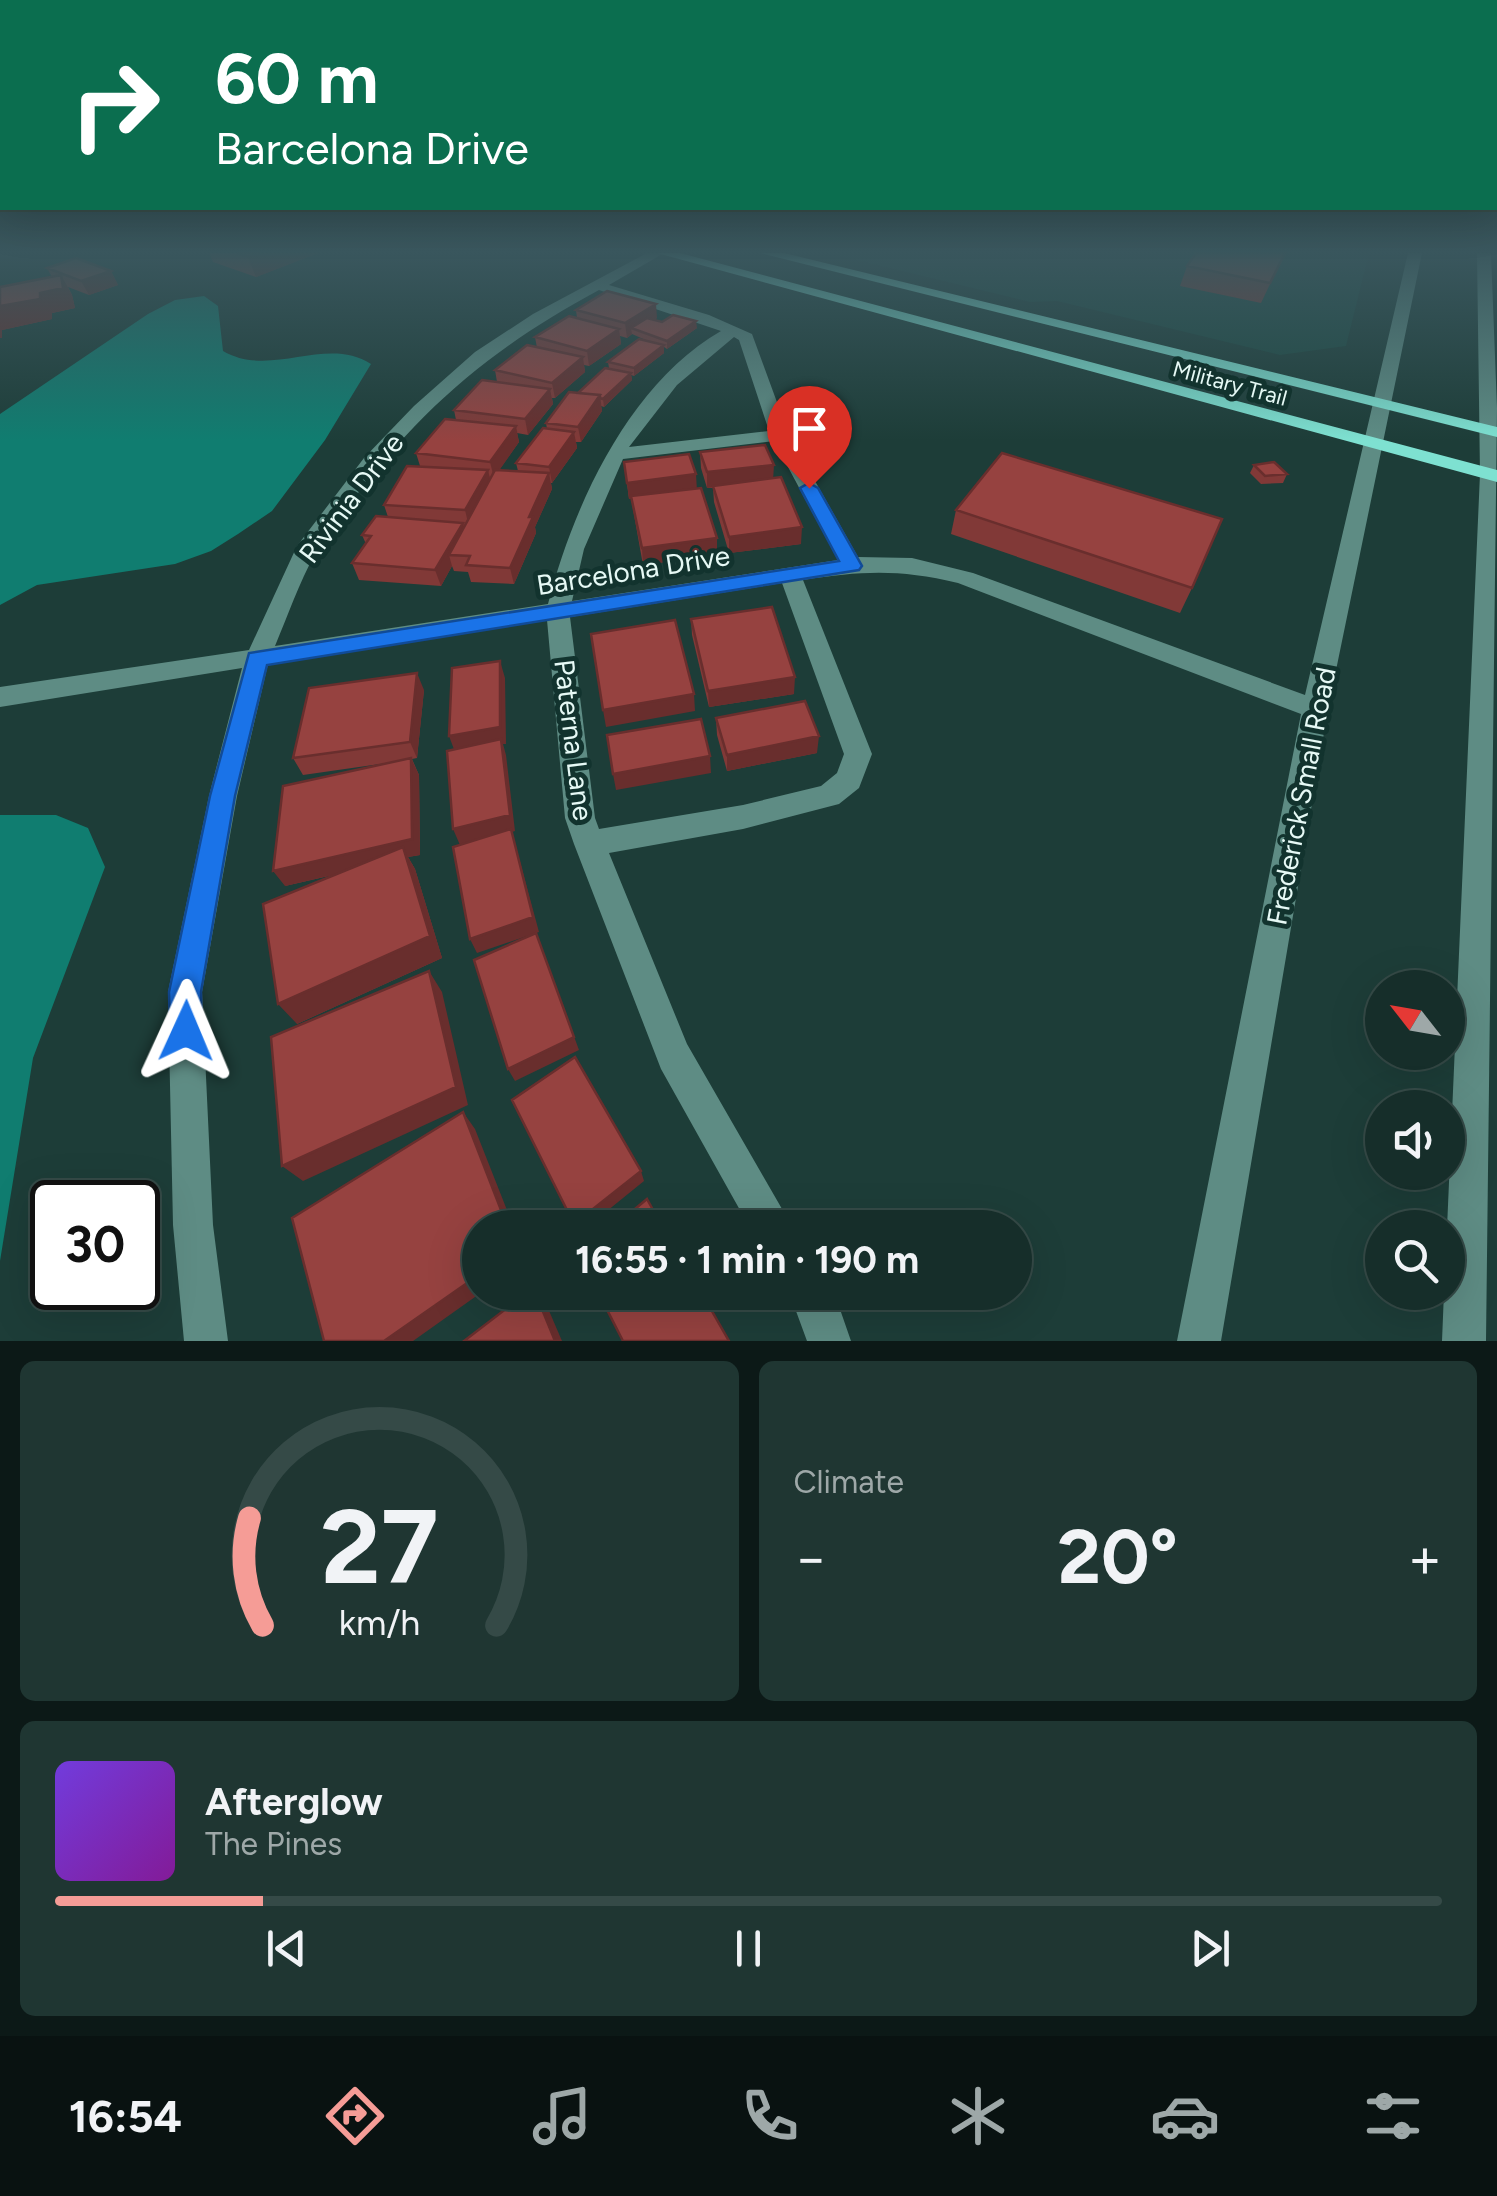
<!DOCTYPE html>
<meta charset="utf-8">
<style>
body{margin:0;font-family:Figtree,sans-serif;background:#1f3632;color:#f1f3f6;height:100vh;display:flex;flex-direction:column;font-size:38px;white-space:nowrap}
*{box-sizing:border-box;margin:0}
p{font-size:32px;color:#9ea8a8}
.icon{flex:none;width:55px;height:55px;fill:none;stroke:currentColor;stroke-width:2;stroke-linecap:round;stroke-linejoin:round}
.map{position:relative;height:1341px;overflow:hidden}
.panel{display:flex;flex-direction:column;gap:20px;padding:20px;background:#0c1917;flex:1}
.panel>*{flex:none}
.hud{position:absolute;left:0px;top:0px;width:1498px;height:210px;box-shadow:0 10px 40px #0002,0 0 0 2px #354a47;background:#0b6e4f;color:#fff;overflow:hidden}
.needle{width:65px;rotate:301deg}
.buttons{position:absolute;left:1365px;top:970px;display:grid;gap:20px}
.buttons a{display:grid;place-items:center;width:100px;height:100px;border-radius:50%;background:#162e2a;box-shadow:0 10px 40px #0002,0 0 0 2px #354a47;font-size:50px}
.speed{position:absolute;left:30px;top:1180px;display:flex;gap:20px;font-size:50px;font-weight:700;text-align:center}
.speed>*{display:grid;place-content:center;width:130px;height:130px;border-radius:50%;background:#162e2a;box-shadow:0 10px 40px #0002,0 0 0 2px #354a47;line-height:1}
.speed .limit{border:5px solid #111;border-radius:15px;background:#fff;color:#111}
.pin{position:absolute;display:grid;place-items:center;width:85px;height:85px;color:#fff;margin:-102px -42px;border-radius:50% 50% 50% 0;rotate:-45deg;box-shadow:0 0 10px #0007}
.pin .icon{rotate:45deg}
.me{position:absolute;width:110px;margin:-55px;rotate:1deg;stroke-linejoin:round;filter:drop-shadow(0 0 8px #0008)}
.turn{display:flex;align-items:center;gap:35px;height:210px;padding:0 50px;font-size:45px}
.turn .icon{width:130px;height:130px;stroke-width:2.5}
.turn b{display:block;font-size:70px;line-height:85px}
.big{font-size:75px;font-weight:700;line-height:1.1}
.panel .card{flex:1;display:flex;flex-direction:column;justify-content:center;gap:15px;min-width:0;padding:0 35px;border-radius:15px;background:#1f3632}
.panel .dial{align-items:center;gap:0}
.dial svg{height:260px;overflow:visible;fill:none;stroke:#354a47;stroke-width:7;stroke-linecap:round;text-anchor:middle}
.dial text{fill:#f1f3f6;stroke:none}
.song{display:flex;align-items:center;gap:30px}
.cover{width:120px;height:120px;border-radius:15px;background:linear-gradient(135deg,hsl(260 70% 55%),hsl(290 70% 35%))}
.played{height:10px;border-radius:5px;background:linear-gradient(90deg,#f59c96 15%,#354a47 15%)}
.keys{display:flex;justify-content:space-around;direction:ltr}
.heat{display:flex;justify-content:space-between;align-items:center;font-size:55px;direction:ltr}
.panel .tiles{flex:1;display:grid;gap:20px;grid-template-columns:1fr 1fr}
.card:last-child{grid-column:span 2}
.trip{position:absolute;left:462px;top:1210px;width:570px;height:100px;border-radius:50px;background:#162e2a;box-shadow:0 10px 40px #0002,0 0 0 2px #354a47;font-weight:700;line-height:100px;text-align:center}
.tabs{display:flex;height:160px;justify-content:space-around;align-items:center;background:#091211;color:#9ea8a8}
.tabs .icon{width:70px;height:70px}
.tabs .selected{color:#f59c96}
.tabs b{font-size:45px;color:#f1f3f6}
.map>svg:first-child{display:block}
.built{fill:#1d4942}
.water{fill:#107d70}
.lines{fill:none;stroke-linecap:round;stroke-linejoin:round}
.minor{fill:#5e8c84;fill-rule:evenodd}
.major{fill:#7ee1d1;fill-rule:evenodd}
.wall{fill:#813937;fill-rule:evenodd}
.shaded-wall{fill:#692e2d}
.building{fill:#964240;stroke:#692e2d;stroke-width:2.5}
.route{fill:#1a73e8;stroke:#114b97;stroke-width:2.5}
.labels{text-anchor:middle;stroke-width:10;stroke-linejoin:round;paint-order:stroke}
.far-street-label{font-size:22px;fill:#e6f9f5;stroke:#12332e}
.street-label{font-size:28px;fill:#e6f9f5;stroke:#12332e}
</style>
<div class="map">
<svg width="1497" height="1341" viewBox="0 0 1497 1341">
<rect width="100%" height="100%" fill="#1d3d38"/>
<path class="built" d="M828 253H1369L1346 346 1280 355 1057 301 1030 302Z"/>
<path class="water" d="M204 296 218 306 223 351C271 379 326 335 371 364L325 440 272 511 238 534 211 551 175 564 37 585 0 605V414L148 314 175 300Z
M0 815H56L88 828 105 867 33 1058 0 1261Z"/>
<g class="lines">
<path class="minor" d="M647 253H664L609 285 709 315 752 334 789 435 858 557 912 558 973 573 1305 695 1408 253H1422L1328 709 1221 1341H1177L1301 714 958 583C899 569 862 571 803 580L872 754 859 788 839 804 743 829 609 853 687 1044 793 1228H750L661 1069 574 844 565 818 547 620 268 664 237 796 202 992 213 1225 228 1341H184L173 1225 168 992 209 796 242 668 0 707V687L249 650 297 546 364 458 414 406 475 352 533 314ZM599 290 721 331C629 384 573 506 548 604L275 646C288 615 299 583 315 554 324 536 339 520 350 504 420 408 495 346 599 290ZM734 337 739 340 769 431 629 447 677 385ZM774 441 838 560 572 601 584 549 623 459ZM782 583 844 754 837 773 821 786 743 805 599 829 595 818 570 617Z
M1477 253H1491L1497 408 1486 1341H1442L1444 1292H1448L1447 1228 1480 474Z
M789 1292H834L851 1341H807Z"/>
<path class="major" d="M657 253H680L1497 470V482Z
M760 253H784L1497 427V437Z"/>
</g>
<path class="wall" d="M209 253H318L256 277 213 262Z
M1285 253 1261 303 1180 286 1187 266Z
M47 268 111 271 118 285 89 295 68 287 72 295 75 308 52 313V319L2 330V338H0V287L52 277Z
M576 310 657 318 654 320 697 328 667 349 664 347V353L634 376 631 375 632 380 604 407 601 406 602 411 581 442H576L577 448 552 483H551L552 489 535 527 536 533 514 584 471 582 468 572 454 571 452 566 441 586 359 580 352 563 366 544 362 535 388 517 384 505 420 466 416 453 456 420 454 410 497 382 495 370 537 348 535 337 577 318ZM632 334 648 341 608 362 609 368 578 393 546 423 547 429 516 463 518 471 499 470 519 442 517 433 528 435 553 404 552 398H555L585 372 584 365 589 366 621 344 620 336 627 338Z
M700 452 773 478 801 544 729 553 714 502 713 488H707L701 468Z
M624 462 696 488 717 538V555L643 565 631 498 629 499Z
M1254 465 1287 474 1283 483 1261 484 1250 473Z
M956 510 1192 588 1180 613 951 534Z
M691 619 794 694 709 707 692 635Z
M424 690 417 758 412 759 419 775 420 855 408 857 415 869 442 958 297 1024 333 875 285 886 401 761 303 775 293 758Z
M716 718 817 753 727 771 717 735Z"/>
<path class="shaded-wall" d="M259 253H318L256 277 248 257Z
M111 271 118 285 89 295 81 281Z
M61 275 72 295 75 308 52 313V319L2 330V338H0V306Z
M656 304 657 318 638 330 631 328 632 334 627 338 625 323Z
M696 321 697 328 667 349V341Z
M619 329 621 344 589 366 587 351Z
M664 345V353L634 376V368Z
M583 357 585 372 555 398 552 383Z
M631 373 632 380 604 407 603 399Z
M550 389 553 404 528 435 525 419Z
M600 395 602 411 581 442 578 427Z
M516 426 519 442 494 478 490 462Z
M574 432 577 448 552 483 549 467Z
M774 465 773 481 707 488V472Z
M488 470 492 487 469 527 465 510Z
M549 473 552 489 535 527 536 533 514 584 510 568 529 517Z
M696 474 697 491 629 499 627 483Z
M463 523 467 539 449 555 452 566 441 586 435 570Z
M802 527 801 544 729 553V537Z
M717 538V555L643 565 642 548Z
M500 661 505 678 506 744H503L506 755 515 831 512 832 539 932 477 953 470 939 460 845 453 829 455 752 449 736Z
M417 673 424 690 417 758 410 742Z
M795 677 794 694 709 707 708 691Z
M694 694 695 711 606 727 603 710Z
M819 736 817 753 727 771V755Z
M710 756 711 773 616 790 613 774Z
M411 758 419 775 420 855 408 857 415 869 442 958 297 1024 278 1004 406 858 285 886 273 871Z
M536 933 579 1050 515 1081 508 1069Z
M429 971 442 992 468 1105 303 1181 282 1166Z
M463 1112 475 1129 514 1228H508Z
M641 1171 644 1181 586 1228H577L574 1224Z
M480 1274V1292H482L413 1341H384Z
M535 1292H538L544 1299 562 1341H555Z"/>
<path class="building" d="M237 253H259L248 257Z
M1196 253H1285L1270 283 1187 266Z
M76 258 111 271 81 281 47 268Z
M61 275 63 288 40 293V299L0 306V287Z
M607 291 656 304 625 323 576 310Z
M673 315 696 321 667 341 631 328 647 318 662 322Z
M569 316 619 329 587 351 535 337Z
M639 339 664 345 634 368 608 362Z
M527 345 583 357 552 383 495 370Z
M605 368 631 373 603 399 600 398V395L578 393Z
M482 380 550 389 525 419 454 410Z
M569 392 600 395 578 427 546 423Z
M445 419 516 426 490 462 416 453Z
M543 428 574 432 549 467 516 463Z
M765 445 774 465 707 472 700 452Z
M1002 453 1222 519 1192 588 956 510Z
M689 454 696 474 627 483 624 462Z
M1274 462 1287 474 1265 476 1254 465Z
M407 466 488 470 465 510 384 505Z
M495 470 549 473 529 517H533L510 568 466 565 470 556 449 555Z
M781 477 802 527 729 537 713 486Z
M701 488 717 538 642 548 631 496Z
M376 516 463 523 435 570 352 563 371 536 362 535Z
M772 607 795 677 708 691 691 619Z
M675 620 694 694 603 710 591 634Z
M500 661V727L449 736 452 668Z
M417 673 410 742 293 758 309 688Z
M805 701 819 736 727 755 716 718Z
M701 719 710 756 613 774 607 735Z
M501 739 510 815 453 829 447 751Z
M411 758 412 839 273 871 283 786Z
M511 829 533 917 470 939 453 847Z
M403 847 430 936 278 1004 263 904Z
M536 933 574 1037 508 1069 474 960Z
M429 971 456 1087 282 1166 271 1037Z
M575 1057 641 1171 574 1224 512 1100Z
M463 1112 508 1228H480V1274L384 1341H324L292 1218Z
M647 1199 663 1228H612Z
M528 1292H535L555 1341H464Z
M598 1292H701L729 1341H623Z"/>
<linearGradient id="sky" x2="0" y2="1"><stop stop-color="#10221f"/><stop offset="0.57" stop-color="#3a575e"/><stop offset="1" stop-color="#3a575e" stop-opacity="0"/></linearGradient>
<rect width="1497" height="441" fill="url(#sky)"/>
<path class="route" d="M809 483 818 488 862 566 859 570 267 665 235 796 201 992 202 1031 198 1042 186 1047 175 1042 170 1031 169 992 210 796 249 653 839 561 800 488Z"/>
<g class="labels">
<g class="far-street-label">
<text transform="translate(1230 383) rotate(15)" y="8">Military Trail</text>
</g>
<g class="street-label">
<text transform="translate(351 498) rotate(-53)" y="10">Rivinia Drive</text>
<text transform="translate(633 570) rotate(-9)" y="10">Barcelona Drive</text>
<text transform="translate(574 740) rotate(83)" y="10">Paterna Lane</text>
<text transform="translate(1301 796) rotate(-79)" y="10">Frederick Small Road</text>
</g>
</g>
</svg>
<div class="buttons">
<a><svg class="needle" viewBox="-14 -14 28 28"><path d="M0-13l5 13h-10z" fill="#e53935"/><path d="M0 13l5-13h-10z" fill="#9ea8a8"/></svg></a>
<a><svg class="icon" aria-label="sound" viewBox="0 0 24 24"><path d="M4 9h4l5-4v14l-5-4H4zM17 9q2 3 0 6"/></svg></a>
<a><svg class="icon" aria-label="search" viewBox="0 0 24 24"><circle cx="10" cy="10" r="6"/><path d="M15 15l6 6"/></svg></a>
</div>
<div class="speed"><div class="limit">30</div></div>
<div class="pin" style="left:809px;top:488px;background:#d93025"><svg class="icon" aria-label="arrive" viewBox="0 0 24 24"><path d="M6 21V4h12l-3 4 3 4H6"/></svg></div>
<svg class="me" style="left:186px;top:1031px" viewBox="-20 -20 40 40"><path d="M0-17L14 15 0 8-14 15z" fill="#1a73e8" stroke="#fff" stroke-width="4"/></svg>
<div class="trip">16:55 · 1 min · 190 m</div>
<div class="hud">
<div class="turn"><svg class="icon" aria-label="right" viewBox="0 0 24 24"><path d="M7 20v-9h11M14 6l5 5-5 5"/></svg><div><b>60 m</b>Barcelona Drive</div></div>
</div>
</div>
<section class="panel">
<div class="tiles">
<div class="card dial"><svg viewBox="0 0 100 80">
<path d="M14 69A42 42 0 1 1 86 69"/>
<path d="M14 69A42 42 0 0 1 10 36" stroke="#f59c96"/>
<text x="50" y="56" font-size="32" font-weight="700">27</text>
<text x="50" y="72" font-size="11">km/h</text>
</svg></div>
<div class="card"><p>Climate</p>
<div class="heat"><a>−</a><b class="big">20°</b><a>+</a></div>
</div>
<div class="card">
<div class="song"><i class="cover"></i><div><b>Afterglow</b><p>The Pines</p></div></div>
<div class="played"></div>
<div class="keys"><svg class="icon" aria-label="previous" viewBox="0 0 24 24"><path d="M18 5L8 12l10 7zM5 5v14"/></svg><svg class="icon" aria-label="pause" viewBox="0 0 24 24"><path d="M8 5v14M16 5v14"/></svg><svg class="icon" aria-label="next" viewBox="0 0 24 24"><path d="M6 5l10 7-10 7zM19 5v14"/></svg></div>
</div>
</div>
</section>
<nav class="tabs">
<b>16:54</b>
<svg class="icon selected" aria-label="directions" viewBox="0 0 24 24"><path d="M12 3l9 9-9 9-9-9zM9 14v-3h6M13 9l2 2-2 2"/></svg>
<svg class="icon" aria-label="music" viewBox="0 0 24 24"><path d="M9 18V5l10-2v13"/><circle cx="6" cy="18" r="3"/><circle cx="16" cy="16" r="3"/></svg>
<svg class="icon" aria-label="phone" viewBox="0 0 24 24"><path d="M5 4h4l2 5-3 2q2 4 5 5l2-3 5 2v4C11 20 4 13 5 4z"/></svg>
<svg class="icon" aria-label="climate" viewBox="0 0 24 24"><path d="M12 3v18M4 7l16 10M4 17L20 7"/></svg>
<svg class="icon" aria-label="car" viewBox="0 0 24 24"><path d="M5 17H2v-5l4-1 3-4h7l3 4 3 1v5h-3M9 17h6M6 11h13"/><circle cx="7" cy="17" r="2"/><circle cx="17" cy="17" r="2"/></svg>
<svg class="icon" aria-label="filters" viewBox="0 0 24 24"><path d="M4 7h16M4 17h16"/><circle cx="9" cy="7" r="2"/><circle cx="15" cy="17" r="2"/></svg>
</nav>
